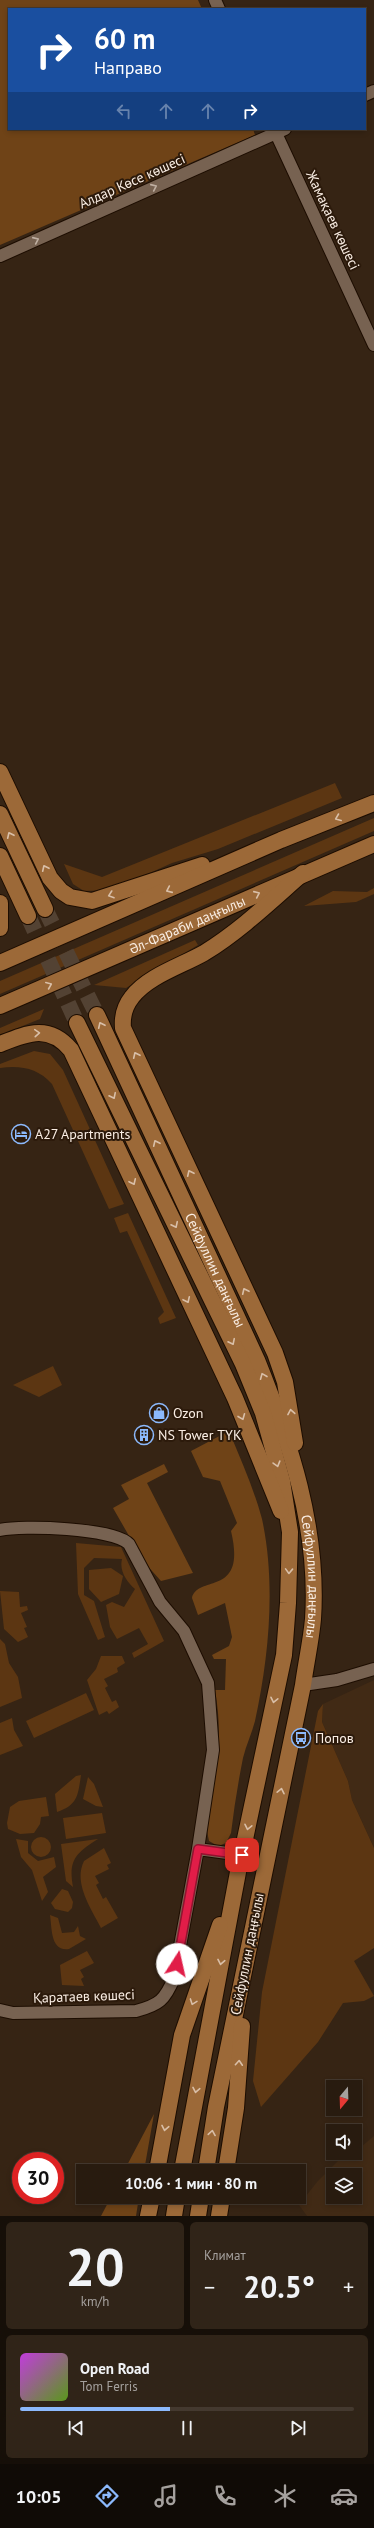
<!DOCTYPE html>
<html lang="ru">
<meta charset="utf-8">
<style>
body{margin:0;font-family:"PT Sans",sans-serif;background:#302418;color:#f1f3f6;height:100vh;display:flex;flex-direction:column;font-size:15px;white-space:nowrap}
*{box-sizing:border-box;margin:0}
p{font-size:13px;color:#a5a19e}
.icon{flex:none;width:22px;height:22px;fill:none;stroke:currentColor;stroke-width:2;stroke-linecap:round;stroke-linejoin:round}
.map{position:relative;height:2216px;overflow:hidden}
.drawer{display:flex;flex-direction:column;gap:6px;padding:6px;background:#160f08;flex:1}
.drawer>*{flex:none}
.top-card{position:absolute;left:8px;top:8px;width:358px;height:122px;border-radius:0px;box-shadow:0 2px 6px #0003,0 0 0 1px #44392f;background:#1a4fa0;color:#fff;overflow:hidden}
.needle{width:26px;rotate:199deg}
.buttons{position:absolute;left:326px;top:2080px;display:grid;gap:8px}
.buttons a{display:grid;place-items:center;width:36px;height:36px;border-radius:0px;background:#281b0f;box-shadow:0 2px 6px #0003,0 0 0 1px #44392f;font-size:20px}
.speed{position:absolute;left:12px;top:2152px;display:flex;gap:8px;font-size:20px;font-weight:700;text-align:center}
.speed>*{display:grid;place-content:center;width:52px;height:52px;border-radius:50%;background:#281b0f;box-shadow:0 2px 6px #0003,0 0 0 1px #44392f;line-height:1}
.speed .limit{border:6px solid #d22;background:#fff;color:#111}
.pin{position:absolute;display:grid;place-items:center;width:34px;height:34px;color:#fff;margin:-17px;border-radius:8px;box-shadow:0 2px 6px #0006}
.me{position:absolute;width:44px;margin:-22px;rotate:10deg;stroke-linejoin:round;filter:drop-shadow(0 0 3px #0008)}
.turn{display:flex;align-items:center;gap:14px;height:84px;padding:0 20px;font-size:18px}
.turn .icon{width:52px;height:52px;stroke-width:2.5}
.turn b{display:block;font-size:28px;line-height:34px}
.lanes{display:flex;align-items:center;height:38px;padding:0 20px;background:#0003;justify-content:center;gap:20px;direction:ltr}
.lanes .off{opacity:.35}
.big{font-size:30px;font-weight:700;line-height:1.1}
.drawer .widget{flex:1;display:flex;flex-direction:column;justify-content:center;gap:6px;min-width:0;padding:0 14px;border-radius:6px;background:#302418}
.drawer .dial{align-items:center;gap:0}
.dial b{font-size:52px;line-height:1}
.song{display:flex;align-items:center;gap:12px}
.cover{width:48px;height:48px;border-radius:6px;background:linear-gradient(135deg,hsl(290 70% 55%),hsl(90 70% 35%))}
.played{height:4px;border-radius:2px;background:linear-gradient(90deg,#8cb9fc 45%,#44392f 45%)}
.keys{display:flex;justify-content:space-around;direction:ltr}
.heat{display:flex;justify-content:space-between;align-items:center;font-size:22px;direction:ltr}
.drawer .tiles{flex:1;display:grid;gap:6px;grid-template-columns:1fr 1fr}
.widget:last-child{grid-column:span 2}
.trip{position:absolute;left:76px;top:2164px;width:230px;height:40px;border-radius:0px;background:#281b0f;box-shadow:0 2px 6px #0003,0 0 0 1px #44392f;font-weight:700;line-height:40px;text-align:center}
.menu{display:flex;height:64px;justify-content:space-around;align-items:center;background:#100b06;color:#a5a19e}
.menu .icon{width:28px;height:28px}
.menu .active{color:#8cb9fc}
.menu b{font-size:18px;color:#f1f3f6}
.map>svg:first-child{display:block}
.built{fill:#412a15;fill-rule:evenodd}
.green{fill:#5c3612}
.forest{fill:#6f4317}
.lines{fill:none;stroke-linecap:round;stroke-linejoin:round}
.major-tunnel{stroke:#534233;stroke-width:16;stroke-dasharray:16 8;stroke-linecap:butt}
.minor-casing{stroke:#1d0d01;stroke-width:14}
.major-casing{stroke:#1d0d01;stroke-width:18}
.minor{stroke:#776251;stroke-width:12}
.major{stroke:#9c6938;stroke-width:16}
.oneway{stroke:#bfafa2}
.oneway2{stroke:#d9bfa8}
.route-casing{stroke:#92132f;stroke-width:10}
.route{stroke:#e11d48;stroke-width:7}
.labels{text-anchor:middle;stroke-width:4;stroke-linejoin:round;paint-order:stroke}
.street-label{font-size:14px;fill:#faeee4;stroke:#2c1a0b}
.poi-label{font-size:14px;fill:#faeee4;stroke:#2c1a0b;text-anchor:start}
</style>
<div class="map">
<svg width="374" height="2216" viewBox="0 0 374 2216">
<rect width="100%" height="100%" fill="#362414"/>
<path class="built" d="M374 1680V1848L352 1800 348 1781 322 1722 323 1704Z
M374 2136V2216H307L299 2205 317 2182 346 2153H355L357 2142 361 2147ZM333 2175H355V2197H333Z"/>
<path class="green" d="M335 783 342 798 218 849 172 863 112 890 84 891 73 884 64 864 102 877Z
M374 818V831L0 994V981Z
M374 888V894L356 902 304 906 333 891 367 892Z
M195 940 198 945 126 988 94 985Z
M44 1009 40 1019 0 1035V1028Z
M34 1051 50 1054 63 1070 124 1204 109 1209 52 1084C38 1068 20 1065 0 1068V1064Z
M128 1213 176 1318 160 1324 158 1318 164 1312 127 1231 120 1233 114 1218Z
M53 1366 62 1385 39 1397 13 1385Z
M76 1543 121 1547 164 1641 134 1658 132 1653 148 1644 139 1628 117 1639 110 1627 106 1605 112 1602 124 1607 135 1589C127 1582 119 1571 122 1559L94 1558 84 1568V1595L94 1601 105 1637 98 1640 78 1594Z
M111 1568 123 1576 119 1594 101 1602 89 1589V1570Z
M0 1591 19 1592 20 1607 27 1606 28 1610 21 1613 27 1627 24 1628 28 1637 18 1642 4 1629Z
M0 1639 5 1644 9 1663 18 1677 22 1698 0 1707Z
M101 1656H122L125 1663 117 1668 118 1672 104 1679 108 1686 105 1688 112 1702 116 1700 119 1707 109 1714 107 1711 99 1715 87 1680 96 1669Z
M86 1693 94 1710 34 1738 26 1721Z
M323 1704 322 1722 348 1781 352 1800 374 1848V1948L354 1961 374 1996 364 2001 343 2003 318 2042 261 2107 253 2081 262 1992 318 1711Z
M12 1718 14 1730 23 1746 0 1755V1723Z
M81 1775C78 1795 78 1805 57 1812L55 1794 76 1776Z
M88 1777 94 1784 103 1807 96 1806 83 1799Z
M46 1797 49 1816 41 1817 40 1824 34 1833 20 1834 8 1829 7 1823 10 1807 19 1801Z
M102 1813 106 1833 66 1839 63 1818Z
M31 1847a10 10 0 1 1 20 0a10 10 0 1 1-20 0Z
M16 1839 28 1841V1853L38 1861 54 1857 56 1867 43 1877 48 1892 42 1901 32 1870 21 1857Z
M98 1839C76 1853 68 1860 73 1887L66 1881 61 1844Z
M104 1848 111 1863 107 1865 109 1869 95 1876 99 1883 96 1885 103 1899 106 1897 118 1918 101 1928C91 1908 73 1883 84 1861Z
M62 1889 68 1891 73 1902 72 1908 68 1912 55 1909 51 1903Z
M50 1915 58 1918 62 1933 74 1932 78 1926 80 1936 86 1939 69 1949C50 1952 52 1927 50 1915Z
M87 1951 94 1963 80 1970 84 1977 81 1979 84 1986 62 1985 60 1965Z"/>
<path class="forest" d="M0 0H198L202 9H9V129H253L255 135 0 245Z
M229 1431C241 1460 254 1489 262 1519 276 1583 269 1657 255 1721 252 1733 246 1745 243 1758 238 1783 234 1808 231 1833L226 1843 218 1846 209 1841 207 1831C213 1778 225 1746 215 1690H225L226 1659H214L212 1655 229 1646 232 1637 225 1603 198 1615 192 1598C198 1574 247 1598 231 1531L237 1523 220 1481 203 1477 191 1451Z
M164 1464 168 1472 147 1483 193 1573 161 1581 144 1562 113 1508 129 1499 121 1485Z
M154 2114 144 2171H124Z
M111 2197H139L136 2216H101Z"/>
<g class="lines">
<path class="major-tunnel" d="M45 909 97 1015
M28 916 77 1023"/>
<defs>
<path id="minor" d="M215 0 219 9
M365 95 374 91
M274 129 374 345
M0 256 285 129
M0 1530C22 1525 114 1528 129 1544L160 1602 184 1631 208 1683 213 1750 198 1849
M303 1685 337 1680 374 1669
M0 2010 13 2013 136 2011C159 2005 165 2000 174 1978L198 1849 242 1855"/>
<g id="major">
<path d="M0 772 50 878 61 891 70 897 92 901 202 865"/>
<path d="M0 814 45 909"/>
<path d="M0 856 28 916"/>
<path d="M0 903V928"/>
<path d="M0 963 281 840 374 803"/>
<path id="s1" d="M0 1006 374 844"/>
<path id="s2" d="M97 1015 257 1360C290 1442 319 1528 313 1619 311 1641 306 1663 303 1685L216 2107 206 2171"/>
<path d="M77 1023 243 1364 263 1413 282 1481 290 1532 288 1603 284 1655 238 1872 182 2171"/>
<path d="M0 1044C28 1033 49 1024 71 1050L235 1398 281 1511"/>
<path d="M295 1443 285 1382 275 1353 123 1028C122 1017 124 1007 132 997 148 976 181 966 204 953 240 931 271 901 303 873"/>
<path d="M157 2171 182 2035 220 1925"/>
<path d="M226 2171 236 2108 242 2026"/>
<path d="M148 2216 152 2197"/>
<path d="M174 2216 177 2197"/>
<path d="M198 2216 201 2197"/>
<path d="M219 2216 222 2197"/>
</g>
</defs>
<use href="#minor" class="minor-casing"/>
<use href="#major" class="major-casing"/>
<use href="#minor" class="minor"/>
<use href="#major" class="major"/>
</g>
<defs><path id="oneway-chevron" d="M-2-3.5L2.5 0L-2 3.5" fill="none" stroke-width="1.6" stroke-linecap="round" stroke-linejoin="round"/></defs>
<g class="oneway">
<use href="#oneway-chevron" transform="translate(154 187) rotate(-24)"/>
<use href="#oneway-chevron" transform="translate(36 240) rotate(-24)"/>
</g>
<g class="oneway2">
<use href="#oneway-chevron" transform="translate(338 818) rotate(158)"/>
<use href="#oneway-chevron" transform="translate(10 835) rotate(-115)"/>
<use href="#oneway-chevron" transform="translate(45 868) rotate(-115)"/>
<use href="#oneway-chevron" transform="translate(169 890) rotate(156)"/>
<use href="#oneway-chevron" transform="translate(257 894) rotate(-24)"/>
<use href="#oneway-chevron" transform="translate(111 895) rotate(161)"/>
<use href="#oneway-chevron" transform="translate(49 985) rotate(-23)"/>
<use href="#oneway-chevron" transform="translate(101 1025) rotate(-115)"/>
<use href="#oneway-chevron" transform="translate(37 1033) rotate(-4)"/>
<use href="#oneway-chevron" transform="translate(136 1055) rotate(-115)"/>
<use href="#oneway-chevron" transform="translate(113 1096) rotate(64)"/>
<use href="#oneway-chevron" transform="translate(156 1143) rotate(-115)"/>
<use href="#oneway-chevron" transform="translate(190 1173) rotate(-115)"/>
<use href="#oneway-chevron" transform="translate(133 1182) rotate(65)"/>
<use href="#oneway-chevron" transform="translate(175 1225) rotate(64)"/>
<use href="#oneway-chevron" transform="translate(245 1291) rotate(-115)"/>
<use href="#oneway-chevron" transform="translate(187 1300) rotate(65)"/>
<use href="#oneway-chevron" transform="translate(232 1342) rotate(64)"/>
<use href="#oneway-chevron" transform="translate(263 1376) rotate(-112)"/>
<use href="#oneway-chevron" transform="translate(291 1412) rotate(-100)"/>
<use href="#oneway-chevron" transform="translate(242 1417) rotate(68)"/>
<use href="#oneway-chevron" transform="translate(277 1464) rotate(74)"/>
<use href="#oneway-chevron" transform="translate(289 1571) rotate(92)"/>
<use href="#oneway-chevron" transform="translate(274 1700) rotate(102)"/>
<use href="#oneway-chevron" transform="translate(281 1791) rotate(-78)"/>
<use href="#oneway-chevron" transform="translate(248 1827) rotate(102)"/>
<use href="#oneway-chevron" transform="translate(221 1962) rotate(101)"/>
<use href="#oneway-chevron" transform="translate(193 2002) rotate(110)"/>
<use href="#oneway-chevron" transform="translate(239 2063) rotate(-86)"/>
<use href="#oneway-chevron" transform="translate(196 2090) rotate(101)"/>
<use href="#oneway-chevron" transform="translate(165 2128) rotate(101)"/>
<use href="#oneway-chevron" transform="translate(212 2133) rotate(-81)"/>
</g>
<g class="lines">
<defs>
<path id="route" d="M177 1964 198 1849 242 1855"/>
</defs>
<use href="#route" class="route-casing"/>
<use href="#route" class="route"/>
</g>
<defs>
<symbol id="hotel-ring" viewBox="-11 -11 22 22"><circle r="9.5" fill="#2c1a0b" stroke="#8cb9fc" stroke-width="1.5"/><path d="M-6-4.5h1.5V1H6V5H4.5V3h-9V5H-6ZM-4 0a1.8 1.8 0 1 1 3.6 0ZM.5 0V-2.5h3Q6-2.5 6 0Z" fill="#8cb9fc"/></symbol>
<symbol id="shop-ring" viewBox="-11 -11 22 22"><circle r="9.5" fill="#2c1a0b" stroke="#8cb9fc" stroke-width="1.5"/><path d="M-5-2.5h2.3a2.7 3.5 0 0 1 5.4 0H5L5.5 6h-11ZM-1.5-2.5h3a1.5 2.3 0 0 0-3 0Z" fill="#8cb9fc"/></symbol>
<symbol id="building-ring" viewBox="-11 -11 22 22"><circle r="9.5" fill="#2c1a0b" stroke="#8cb9fc" stroke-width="1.5"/><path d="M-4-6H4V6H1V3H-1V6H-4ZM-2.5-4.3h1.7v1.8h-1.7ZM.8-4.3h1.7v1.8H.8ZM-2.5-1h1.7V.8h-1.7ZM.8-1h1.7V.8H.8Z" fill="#8cb9fc"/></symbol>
<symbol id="bus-ring" viewBox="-11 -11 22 22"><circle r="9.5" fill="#2c1a0b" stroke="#8cb9fc" stroke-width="1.5"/><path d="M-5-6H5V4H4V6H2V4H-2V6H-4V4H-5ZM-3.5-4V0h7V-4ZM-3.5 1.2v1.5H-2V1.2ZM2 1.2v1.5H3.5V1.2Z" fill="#8cb9fc"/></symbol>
</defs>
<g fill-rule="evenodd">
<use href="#hotel-ring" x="10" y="1123" width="22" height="22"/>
<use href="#shop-ring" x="148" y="1402" width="22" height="22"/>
<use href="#building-ring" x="133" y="1424" width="22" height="22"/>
<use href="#bus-ring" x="290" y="1727" width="22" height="22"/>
</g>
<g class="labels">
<g class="street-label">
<text transform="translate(132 181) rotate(-24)" y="5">Алдар Көсе көшесі</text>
<text transform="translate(333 220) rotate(65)" y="5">Жамақаев көшесі</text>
<text dy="5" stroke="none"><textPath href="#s1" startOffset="204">Әл-Фараби даңғылы</textPath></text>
<text dy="5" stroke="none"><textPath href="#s2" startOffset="281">Сейфуллин даңғылы</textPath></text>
<text dy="5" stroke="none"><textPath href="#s2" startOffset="605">Сейфуллин даңғылы</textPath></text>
<text transform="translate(247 1954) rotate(-79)" y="5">Сейфуллин даңғылы</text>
<text transform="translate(84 1996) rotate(-2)" y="5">Қаратаев көшесі</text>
</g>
<g class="poi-label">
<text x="35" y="1139">A27 Apartments</text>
<text x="173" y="1418">Ozon</text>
<text x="158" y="1440">NS Tower ТҮК</text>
<text x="315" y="1743">Попов</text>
</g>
</g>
</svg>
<div class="buttons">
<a><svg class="needle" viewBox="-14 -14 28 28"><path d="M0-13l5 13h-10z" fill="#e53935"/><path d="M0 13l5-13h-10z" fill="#a5a19e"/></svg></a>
<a><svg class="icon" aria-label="sound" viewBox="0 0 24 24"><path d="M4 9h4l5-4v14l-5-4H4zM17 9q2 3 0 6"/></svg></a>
<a><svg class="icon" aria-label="layers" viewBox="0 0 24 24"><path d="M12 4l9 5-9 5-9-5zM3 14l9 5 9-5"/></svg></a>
</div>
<div class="speed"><div class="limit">30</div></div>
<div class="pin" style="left:242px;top:1855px;background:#d93025"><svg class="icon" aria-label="arrive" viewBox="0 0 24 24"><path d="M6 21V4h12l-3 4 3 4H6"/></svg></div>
<svg class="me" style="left:177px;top:1964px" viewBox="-20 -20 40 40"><circle r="19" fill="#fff"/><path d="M0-13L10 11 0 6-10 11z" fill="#e11d48"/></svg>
<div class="trip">10:06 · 1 мин · 80 m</div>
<div class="top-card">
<div class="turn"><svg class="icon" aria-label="right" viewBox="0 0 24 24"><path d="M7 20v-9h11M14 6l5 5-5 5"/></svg><div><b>60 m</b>Направо</div></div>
<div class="lanes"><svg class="icon off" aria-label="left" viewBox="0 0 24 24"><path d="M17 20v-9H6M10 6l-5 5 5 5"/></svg><svg class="icon off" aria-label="ahead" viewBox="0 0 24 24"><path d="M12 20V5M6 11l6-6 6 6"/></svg><svg class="icon off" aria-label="ahead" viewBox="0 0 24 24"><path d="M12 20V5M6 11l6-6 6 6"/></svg><svg class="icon" aria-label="right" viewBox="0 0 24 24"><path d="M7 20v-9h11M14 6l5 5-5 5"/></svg></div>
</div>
</div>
<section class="drawer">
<div class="tiles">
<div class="widget dial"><b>20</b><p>km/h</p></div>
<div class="widget"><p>Климат</p>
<div class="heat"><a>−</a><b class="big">20.5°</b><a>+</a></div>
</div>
<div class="widget">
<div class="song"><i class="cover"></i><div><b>Open Road</b><p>Tom Ferris</p></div></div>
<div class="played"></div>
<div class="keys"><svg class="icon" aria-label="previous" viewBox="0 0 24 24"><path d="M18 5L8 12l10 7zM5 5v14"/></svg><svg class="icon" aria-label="pause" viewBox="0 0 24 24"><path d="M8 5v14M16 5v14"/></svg><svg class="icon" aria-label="next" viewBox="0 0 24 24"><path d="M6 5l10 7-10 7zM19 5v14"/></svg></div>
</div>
</div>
</section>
<nav class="menu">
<b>10:05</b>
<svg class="icon active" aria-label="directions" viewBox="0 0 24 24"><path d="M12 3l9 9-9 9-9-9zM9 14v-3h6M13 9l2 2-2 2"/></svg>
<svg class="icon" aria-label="music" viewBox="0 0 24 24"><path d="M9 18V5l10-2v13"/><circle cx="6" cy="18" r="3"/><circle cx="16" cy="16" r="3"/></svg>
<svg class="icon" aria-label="phone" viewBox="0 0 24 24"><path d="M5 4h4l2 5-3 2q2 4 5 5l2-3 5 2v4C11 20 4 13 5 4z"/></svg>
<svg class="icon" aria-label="climate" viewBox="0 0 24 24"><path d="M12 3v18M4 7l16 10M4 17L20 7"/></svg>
<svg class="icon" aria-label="car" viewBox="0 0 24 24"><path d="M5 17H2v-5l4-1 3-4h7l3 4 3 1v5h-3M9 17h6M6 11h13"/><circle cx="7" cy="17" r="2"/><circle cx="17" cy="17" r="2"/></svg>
</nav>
